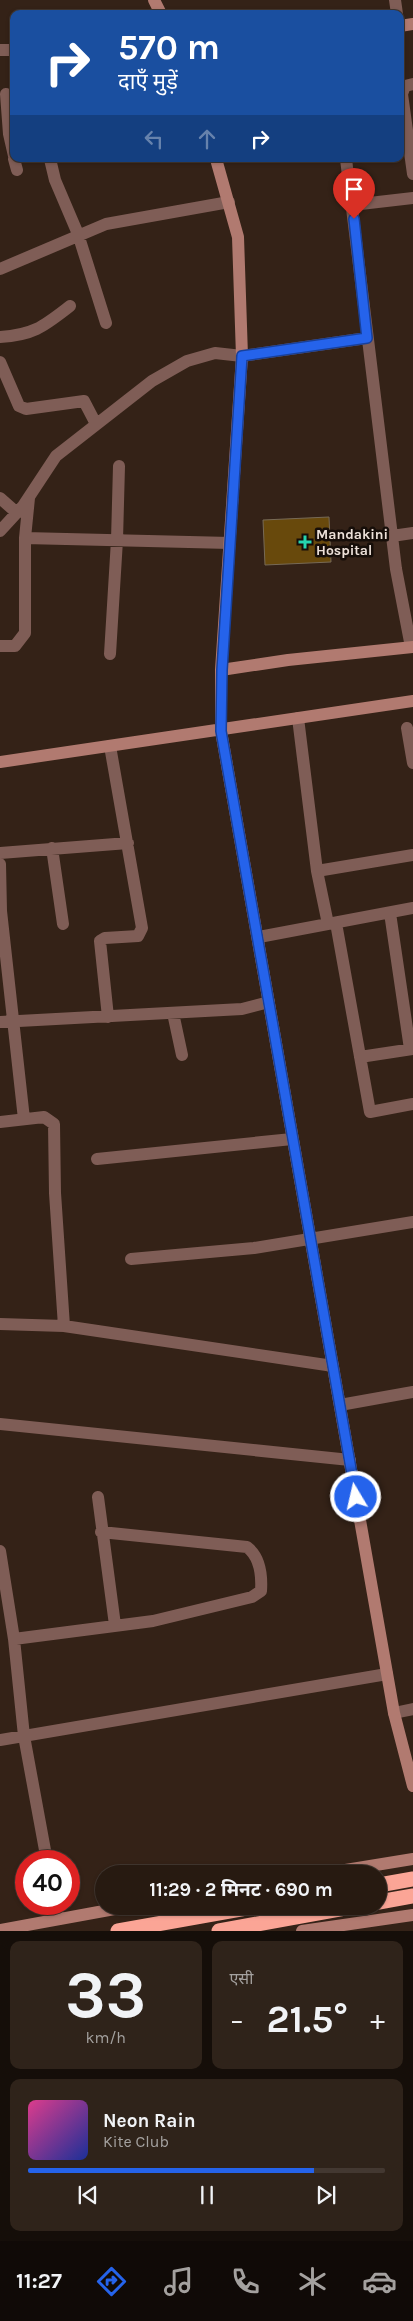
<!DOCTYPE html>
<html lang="hi">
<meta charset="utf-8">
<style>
body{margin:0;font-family:Karla,"Noto Sans Devanagari",sans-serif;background:#2f231a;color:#f1f3f6;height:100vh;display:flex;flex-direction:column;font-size:19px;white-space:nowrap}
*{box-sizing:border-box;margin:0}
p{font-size:16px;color:#a4a19f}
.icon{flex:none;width:28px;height:28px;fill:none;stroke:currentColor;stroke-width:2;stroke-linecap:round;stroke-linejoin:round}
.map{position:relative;height:1931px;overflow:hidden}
.drawer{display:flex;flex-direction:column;gap:10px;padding:10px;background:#150e09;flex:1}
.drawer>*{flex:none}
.top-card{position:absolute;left:10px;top:10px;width:394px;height:152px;border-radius:10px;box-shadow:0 1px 4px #0004,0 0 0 1px #433831;background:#1a4fa0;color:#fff;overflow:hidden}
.speed{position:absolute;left:15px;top:1850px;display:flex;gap:10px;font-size:25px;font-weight:700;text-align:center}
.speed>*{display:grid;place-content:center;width:65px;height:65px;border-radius:50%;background:#271a11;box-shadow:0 1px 4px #0004,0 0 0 1px #433831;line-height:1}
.speed .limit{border:8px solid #d22;background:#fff;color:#111}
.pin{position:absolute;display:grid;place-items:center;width:42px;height:42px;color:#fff;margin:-51px -21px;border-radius:50% 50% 50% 0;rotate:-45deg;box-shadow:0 0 5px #0007}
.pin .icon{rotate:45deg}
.me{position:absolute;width:55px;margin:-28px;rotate:351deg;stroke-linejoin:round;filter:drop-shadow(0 0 4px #0008)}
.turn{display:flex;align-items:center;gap:18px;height:105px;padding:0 25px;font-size:22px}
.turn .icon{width:65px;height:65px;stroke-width:2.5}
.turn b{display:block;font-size:35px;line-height:42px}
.lanes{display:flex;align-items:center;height:48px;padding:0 25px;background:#0003;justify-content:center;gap:25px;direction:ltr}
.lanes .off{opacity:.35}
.big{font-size:38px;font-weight:700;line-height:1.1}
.drawer .widget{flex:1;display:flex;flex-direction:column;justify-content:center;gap:8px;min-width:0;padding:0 18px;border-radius:10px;background:#2f231a}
.drawer .dial{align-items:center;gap:0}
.dial b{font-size:65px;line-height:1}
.song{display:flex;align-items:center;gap:15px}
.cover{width:60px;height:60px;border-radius:8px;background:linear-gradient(135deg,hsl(330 70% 55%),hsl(230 70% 35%))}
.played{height:5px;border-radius:2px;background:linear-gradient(90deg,#2563eb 80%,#433831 80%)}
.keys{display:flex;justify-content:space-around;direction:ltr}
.heat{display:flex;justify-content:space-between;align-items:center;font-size:28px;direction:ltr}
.drawer .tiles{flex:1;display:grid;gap:10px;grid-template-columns:1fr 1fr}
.widget:last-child{grid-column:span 2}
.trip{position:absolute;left:95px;top:1865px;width:292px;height:50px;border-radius:25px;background:#271a11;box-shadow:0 1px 4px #0004,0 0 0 1px #433831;font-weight:700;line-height:50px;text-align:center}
.tabs{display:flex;height:80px;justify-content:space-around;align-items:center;background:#100a07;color:#a4a19f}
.tabs .icon{width:35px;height:35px}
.tabs .on{color:#2563eb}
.tabs b{font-size:22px;color:#f1f3f6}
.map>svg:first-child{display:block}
.building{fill:#68490c;stroke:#776a56}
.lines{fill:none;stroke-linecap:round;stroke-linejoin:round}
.street{stroke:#7f5d56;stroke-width:12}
.secondary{stroke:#b17a70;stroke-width:12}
.highway{stroke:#fba596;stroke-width:15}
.route-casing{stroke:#184099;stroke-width:12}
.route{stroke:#2563eb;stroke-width:9}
.poi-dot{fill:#26d5ae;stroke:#160e09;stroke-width:2}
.labels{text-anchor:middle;stroke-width:5;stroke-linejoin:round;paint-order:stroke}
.poi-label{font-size:14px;font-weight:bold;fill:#ede1d9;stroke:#160e09;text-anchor:start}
</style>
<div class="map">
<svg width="413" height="1931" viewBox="0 0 413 1931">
<rect width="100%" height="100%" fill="#342217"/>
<path class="building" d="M329 517 331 562 265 565 263 520Z"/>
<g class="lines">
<path class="street" d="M395 0 397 14
M0 50H14
M413 84 405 86 402 94 413 174
M6 94 9 134 14 156
M14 159 17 170
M50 159 55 180 78 234 106 323
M346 159 396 569 411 647
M352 205 413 198
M0 269 106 224 229 202
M0 337C34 335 44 326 70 306
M0 362 19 406 26 409 84 401 96 424
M0 498 17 513
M0 531 23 506 56 456 152 381 187 361 215 353 242 356 367 338
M392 536 413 533
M25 538 230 543
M0 646H15L25 633V538L29 498
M110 654 117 540 119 466
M298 718 317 871
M407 728 413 763
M52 848 63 924
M0 853 128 843
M0 864 1 911 24 1119
M390 913 410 1049
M336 923 370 1112 413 1104
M328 924 317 871 413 855
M259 937 413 908
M173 1013 182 1055
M108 1017 100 941 105 938 138 936 142 928 110 746
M0 1022 242 1009 269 1002
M360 1057 413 1049
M0 1122 44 1117 54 1124 55 1193 64 1326
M97 1159 292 1139
M131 1259 254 1248 413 1222
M0 1324 64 1326 333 1366
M340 1405 413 1392
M0 1424 350 1460
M98 1497 115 1625
M0 1551 14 1639 24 1736 47 1861
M14 1639 153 1621 252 1597 261 1591C262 1576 260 1557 247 1547L101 1532
M394 1713 413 1709
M0 1740 387 1674
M55 1904 59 1919"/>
<path class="secondary" d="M154 0 161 14
M400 26 413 24
M216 159 238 237 242 356 221 670V731L394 1713 413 1786
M221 670 288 660 413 647
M0 762 413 701
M321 1874 413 1859
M0 1930 131 1906
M302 1931 413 1915"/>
<path class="highway" d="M379 1885 413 1879
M379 1902 413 1896
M118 1931 258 1906
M219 1931 356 1906"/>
</g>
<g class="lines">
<defs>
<path id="route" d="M354 219 367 338 242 356 222 670 221 731 356 1497"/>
</defs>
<use href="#route" class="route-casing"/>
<use href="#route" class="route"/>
</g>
<path class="poi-dot" d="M302.5 534.5h5v5h5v5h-5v5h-5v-5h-5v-5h5z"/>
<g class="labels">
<g class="poi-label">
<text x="316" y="539">Mandakini<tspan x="316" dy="16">Hospital</tspan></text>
</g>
</g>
</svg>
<div class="speed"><div class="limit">40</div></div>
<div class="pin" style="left:354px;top:219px;background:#d93025"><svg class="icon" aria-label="arrive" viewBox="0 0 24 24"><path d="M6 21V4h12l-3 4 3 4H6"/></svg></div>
<svg class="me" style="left:356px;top:1497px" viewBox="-20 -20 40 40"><circle r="17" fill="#2563eb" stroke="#fff" stroke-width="3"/><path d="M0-11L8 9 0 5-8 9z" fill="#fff"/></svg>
<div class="trip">11:29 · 2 मिनट · 690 m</div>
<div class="top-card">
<div class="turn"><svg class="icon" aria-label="right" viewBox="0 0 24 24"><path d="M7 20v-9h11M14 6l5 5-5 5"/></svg><div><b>570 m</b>दाएँ मुड़ें</div></div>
<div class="lanes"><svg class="icon off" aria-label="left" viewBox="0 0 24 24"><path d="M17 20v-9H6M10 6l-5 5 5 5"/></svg><svg class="icon off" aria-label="ahead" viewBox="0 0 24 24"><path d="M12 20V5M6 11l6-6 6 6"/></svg><svg class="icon" aria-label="right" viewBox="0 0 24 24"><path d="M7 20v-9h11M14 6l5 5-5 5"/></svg></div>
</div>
</div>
<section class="drawer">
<div class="tiles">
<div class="widget dial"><b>33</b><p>km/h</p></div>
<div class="widget"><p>एसी</p>
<div class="heat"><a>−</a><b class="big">21.5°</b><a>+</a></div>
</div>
<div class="widget">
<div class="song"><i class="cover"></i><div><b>Neon Rain</b><p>Kite Club</p></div></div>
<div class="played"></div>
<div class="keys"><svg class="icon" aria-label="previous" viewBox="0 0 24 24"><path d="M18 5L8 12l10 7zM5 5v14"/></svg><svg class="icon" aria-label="pause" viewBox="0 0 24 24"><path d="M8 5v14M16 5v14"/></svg><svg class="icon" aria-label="next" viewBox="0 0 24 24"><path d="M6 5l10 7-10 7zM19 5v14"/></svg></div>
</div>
</div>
</section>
<nav class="tabs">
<b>11:27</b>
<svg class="icon on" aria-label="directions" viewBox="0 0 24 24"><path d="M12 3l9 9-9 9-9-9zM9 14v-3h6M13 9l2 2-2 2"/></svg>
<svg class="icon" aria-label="music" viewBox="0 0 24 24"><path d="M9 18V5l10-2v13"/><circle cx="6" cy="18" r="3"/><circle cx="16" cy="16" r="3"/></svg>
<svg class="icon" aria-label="phone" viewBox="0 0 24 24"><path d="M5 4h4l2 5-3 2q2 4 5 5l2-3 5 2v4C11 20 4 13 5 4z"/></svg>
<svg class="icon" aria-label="climate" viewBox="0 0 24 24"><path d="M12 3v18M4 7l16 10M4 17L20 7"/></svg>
<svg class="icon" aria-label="car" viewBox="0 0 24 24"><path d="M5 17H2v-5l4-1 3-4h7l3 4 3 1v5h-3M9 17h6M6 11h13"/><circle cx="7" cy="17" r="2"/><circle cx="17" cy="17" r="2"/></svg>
</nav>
